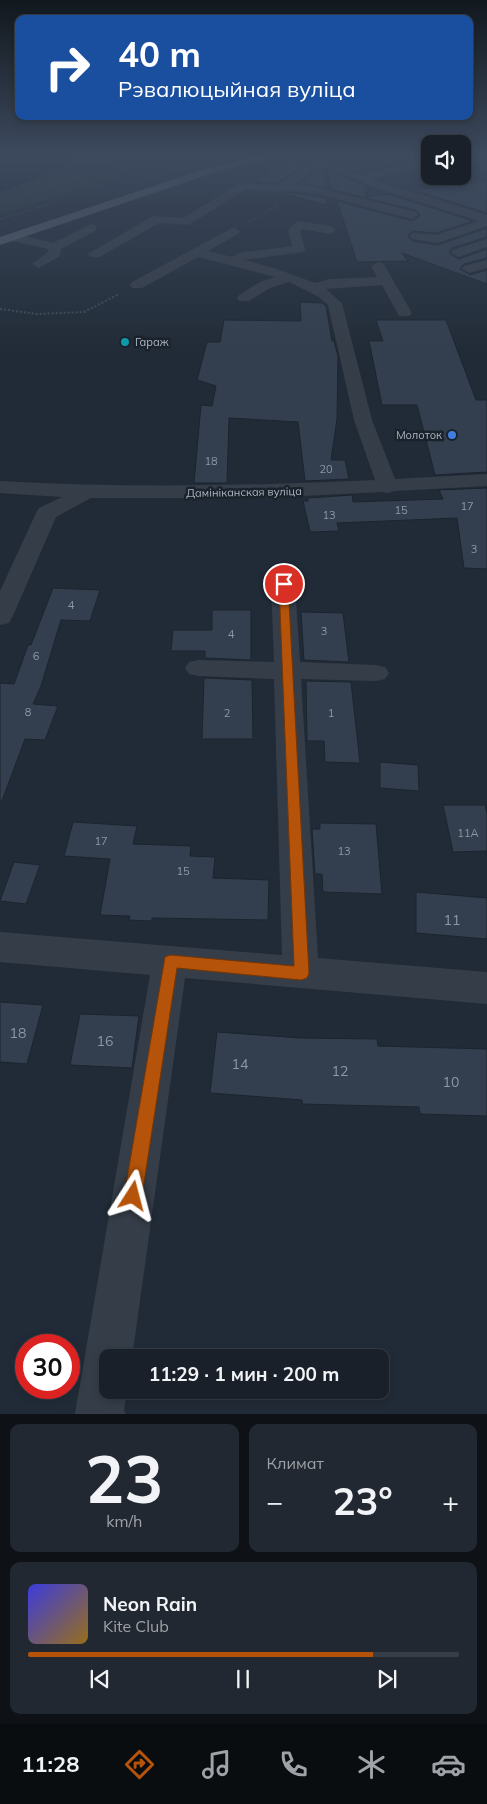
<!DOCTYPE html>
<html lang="ru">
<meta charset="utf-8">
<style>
body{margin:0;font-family:Mulish,sans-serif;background:#222831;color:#f1f3f6;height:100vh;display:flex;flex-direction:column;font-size:19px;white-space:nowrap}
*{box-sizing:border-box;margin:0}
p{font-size:16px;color:#9fa3a8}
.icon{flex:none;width:28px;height:28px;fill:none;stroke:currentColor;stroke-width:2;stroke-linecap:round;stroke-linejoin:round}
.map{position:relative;height:1414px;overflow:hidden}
.details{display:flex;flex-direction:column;gap:10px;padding:10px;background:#0e1217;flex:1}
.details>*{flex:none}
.hud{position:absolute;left:15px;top:15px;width:458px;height:105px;border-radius:10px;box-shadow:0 2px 8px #0003,0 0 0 1px #373e46;background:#1a4fa0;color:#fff;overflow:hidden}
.tools{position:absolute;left:421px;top:135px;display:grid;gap:10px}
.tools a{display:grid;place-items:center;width:50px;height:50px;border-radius:10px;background:#192029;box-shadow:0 2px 8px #0003,0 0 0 1px #373e46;font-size:25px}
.speed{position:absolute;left:15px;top:1334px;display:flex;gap:10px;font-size:25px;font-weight:700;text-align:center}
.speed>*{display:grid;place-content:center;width:65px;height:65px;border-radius:50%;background:#192029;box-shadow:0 2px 8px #0003,0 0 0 1px #373e46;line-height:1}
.speed .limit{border:8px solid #d22;background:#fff;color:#111}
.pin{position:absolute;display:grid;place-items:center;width:42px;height:42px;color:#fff;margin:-21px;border:2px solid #fff;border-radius:50%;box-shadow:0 1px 5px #0007}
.me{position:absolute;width:55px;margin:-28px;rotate:9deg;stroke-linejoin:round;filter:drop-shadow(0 0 4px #0008)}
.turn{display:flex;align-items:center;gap:18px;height:105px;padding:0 20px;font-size:22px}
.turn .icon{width:65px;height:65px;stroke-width:2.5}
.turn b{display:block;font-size:35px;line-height:42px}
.big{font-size:38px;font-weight:700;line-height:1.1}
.details .widget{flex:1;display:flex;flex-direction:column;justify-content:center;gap:8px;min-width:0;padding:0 18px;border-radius:10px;background:#222831}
.details .dial{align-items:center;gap:0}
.dial b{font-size:65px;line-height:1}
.song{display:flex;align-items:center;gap:15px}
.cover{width:60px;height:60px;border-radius:8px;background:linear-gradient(135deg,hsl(240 70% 55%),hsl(40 70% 35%))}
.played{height:5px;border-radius:2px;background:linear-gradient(90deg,#b45309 80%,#373e46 80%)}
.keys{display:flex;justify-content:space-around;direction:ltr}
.heat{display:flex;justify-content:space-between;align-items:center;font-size:28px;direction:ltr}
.details .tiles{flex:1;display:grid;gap:10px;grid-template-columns:1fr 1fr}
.widget:last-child{grid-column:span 2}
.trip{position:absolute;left:99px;top:1349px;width:290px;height:50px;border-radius:10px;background:#192029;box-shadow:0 2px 8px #0003,0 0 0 1px #373e46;font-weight:700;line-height:50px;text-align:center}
.menu{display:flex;height:80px;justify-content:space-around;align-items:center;background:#0a0d10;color:#9fa3a8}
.menu .icon{width:35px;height:35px}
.menu .current{color:#b45309}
.menu b{font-size:22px;color:#f1f3f6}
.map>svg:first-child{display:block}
.green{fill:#233638}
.water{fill:#152234}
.building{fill:#333f4e;stroke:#1c242e}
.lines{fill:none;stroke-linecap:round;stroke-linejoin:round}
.path-far1{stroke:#3c4f51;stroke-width:1;stroke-dasharray:2 2;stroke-linecap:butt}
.path{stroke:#3c4f51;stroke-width:2;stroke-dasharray:2 2;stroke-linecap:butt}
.minor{fill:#353d48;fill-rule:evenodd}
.major{fill:#525c68;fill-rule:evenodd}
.route{fill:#b45309;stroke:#753606}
.culture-dot{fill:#0f9aa8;stroke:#1a222c;stroke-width:2}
.shop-dot{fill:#3f7fe0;stroke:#1a222c;stroke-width:2}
.labels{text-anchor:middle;stroke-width:5;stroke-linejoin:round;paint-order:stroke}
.far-poi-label{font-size:11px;fill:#afb7c4;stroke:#1a222c;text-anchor:start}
.number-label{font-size:11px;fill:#8e97a4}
.far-street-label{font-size:11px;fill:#afb7c4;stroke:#1a222c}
.near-number-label{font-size:14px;fill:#8e97a4}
</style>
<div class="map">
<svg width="487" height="1414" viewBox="0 0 487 1414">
<rect width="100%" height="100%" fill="#212b37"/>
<path class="green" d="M82 156H198L176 160 189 168 162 177 131 176 119 168 71 162Z
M204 156H252L199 169 184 161Z
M113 170 121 175 0 215V192L57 171Z"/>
<path class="water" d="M0 156H82L39 178 0 192Z"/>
<path class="building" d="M292 158 314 160 277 183 254 182Z
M360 161V173L335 162 350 164Z
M323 168 325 188 299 183Z
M326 169 364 185 366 197 388 194 473 221 436 233 412 231 408 235 412 241 438 245 487 228V237L452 248 449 253 459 259 487 249V258L464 264 460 269 470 275 487 270V284L402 253 408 261 357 262 337 201 412 221 419 217 420 214 416 210 333 190Z
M487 181V213L413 190Z
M286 192 326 198V205L282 193Z
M300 302 322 303 326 306 332 341H334L338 356 337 419 331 460H345L349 479 305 481 298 422 229 418 227 483H194L201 405 212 406 216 386 197 380 207 342H220L224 320 301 321Z
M376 320H446L476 400H487V472L435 475 417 405H382L369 341H383Z
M487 488V569L464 568 457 518 337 523 339 531 310 532 303 501H308V498L352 495 353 502 443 499 439 490Z
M53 588 100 590 90 621 61 620 41 686 33 704 58 706 45 740 25 739 2 801 0 800V683L14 684 28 645H31Z
M212 610H251V660L205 658V651H171L173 630H212Z
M301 612 343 613 349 662 304 660Z
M204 678 252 680 253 739H202Z
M306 681 351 682 360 763 325 762 324 741H307Z
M380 762 418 765 419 791 380 788Z
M443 805H485L487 814V851L453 852Z
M73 822 137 826 133 844 191 846 190 856 215 857 213 878 269 880 268 920 152 918V921L129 920 130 916 100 915 110 859 64 856Z
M320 823 376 824 382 894 323 892 322 874H315L312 829H320Z
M14 862 40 865 26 904 0 901Z
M416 892 487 898V939L416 933Z
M0 1002 43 1005 27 1064 0 1062Z
M80 1014 139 1016 132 1068 70 1065Z
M217 1032 300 1038 377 1039 378 1046 487 1049V1116L420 1114 419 1107 302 1104V1100L210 1093Z"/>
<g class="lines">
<path class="path-far1" d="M94 190 140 156
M0 204 88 173
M0 219 50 204
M247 223 277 206"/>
<path class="path" d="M0 309 37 314 84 312 119 294"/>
<path class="minor" d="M313 156H329L330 158 328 161 360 175 430 159V165L370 179 487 215V226L437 243 412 239 410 236 412 233 436 235 479 221 379 189 323 166 294 184 314 187 416 212 418 215 412 219 314 193 286 190 279 192 246 189 189 225 159 223 100 257H90L88 254 153 216 183 218 240 183 277 185 319 159Z
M300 221 330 226 336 230 330 234 303 229 300 231 305 249 304 252 245 260 274 268 315 283 330 279 377 277 371 266 378 262 383 263 412 313 409 316H399L382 285 326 289 342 303 372 420 395 479 487 474V486L395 491 388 493 382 492 263 498H91L56 517 12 618 9 623 0 625V591L36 513 39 508 62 497 0 493V481C125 488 250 486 375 480L354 420 328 305 319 297 289 282 270 288 249 301H239L237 298 239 295 260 282 275 277 198 257 142 288H132L130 285 132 282 234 227 240 231 238 234 208 251 232 257 238 253 292 246 288 230 296 222Z
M91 224 95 225 97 228 95 231 61 249 60 256 39 268 32 264 48 252V249L8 240 6 237 12 233 53 243Z
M487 239V247L458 257 451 253 453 250Z
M487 260V268L469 273 462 269 464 266Z
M283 577 291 579 295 584 300 662 376 665 385 667 389 673 385 679 376 681 301 679 318 958 487 972V1004L185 978 132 1358H108V1390H127L124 1410 126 1414H75L150 975 0 962V932L282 955 274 679 198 676 189 674 185 668 189 662 198 660 274 662 271 584 275 579Z"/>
<path class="major" d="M254 156H269L268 158 213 173 0 245V237L205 169Z"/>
</g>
<linearGradient id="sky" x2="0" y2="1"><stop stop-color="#12181e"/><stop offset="0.44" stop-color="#3d4a5e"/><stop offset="1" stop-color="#3d4a5e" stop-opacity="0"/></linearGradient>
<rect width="487" height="354" fill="url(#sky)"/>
<path class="route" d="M284 581 288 584 309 973 307 978 301 980 177 968 142 1196 139 1203 133 1205 127 1203 124 1196 165 957 170 955 294 966 279 584Z"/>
<circle class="culture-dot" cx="125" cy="342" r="5"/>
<circle class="shop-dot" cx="452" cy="435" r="5"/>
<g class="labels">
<g class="far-poi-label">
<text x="135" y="346">Гараж</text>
<text x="442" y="439" text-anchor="end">Молоток</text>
</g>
<g class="number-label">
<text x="211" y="465">18</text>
<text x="326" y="473">20</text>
<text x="467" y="510">17</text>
<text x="401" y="514">15</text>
<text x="329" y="519">13</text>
<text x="474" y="553">3</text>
<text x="71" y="609">4</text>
<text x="324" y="635">3</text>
<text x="231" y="638">4</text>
<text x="36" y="660">6</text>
<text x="28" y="716">8</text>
<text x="227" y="717">2</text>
<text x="331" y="717">1</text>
<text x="468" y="837">11А</text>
<text x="101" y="845">17</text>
<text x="344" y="855">13</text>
<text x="183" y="875">15</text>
</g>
<g class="far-street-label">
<text transform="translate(244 492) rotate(-1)" y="4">Дамініканская вуліца</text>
</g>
<g class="near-number-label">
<text x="452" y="925">11</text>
<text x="18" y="1038">18</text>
<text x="105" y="1046">16</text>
<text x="240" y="1069">14</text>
<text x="340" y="1076">12</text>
<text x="451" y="1087">10</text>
</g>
</g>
</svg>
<div class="tools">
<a><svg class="icon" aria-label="sound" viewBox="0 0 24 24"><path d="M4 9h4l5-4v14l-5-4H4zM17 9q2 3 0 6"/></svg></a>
</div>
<div class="speed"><div class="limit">30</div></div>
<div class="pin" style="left:284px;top:584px;background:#d93025"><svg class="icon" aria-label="arrive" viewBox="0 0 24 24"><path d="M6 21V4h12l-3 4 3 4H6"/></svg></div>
<svg class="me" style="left:133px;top:1196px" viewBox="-20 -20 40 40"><path d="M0-17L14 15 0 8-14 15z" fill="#b45309" stroke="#fff" stroke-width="4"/></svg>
<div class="trip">11:29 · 1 мин · 200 m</div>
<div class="hud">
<div class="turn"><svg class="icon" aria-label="right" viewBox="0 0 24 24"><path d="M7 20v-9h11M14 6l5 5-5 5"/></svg><div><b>40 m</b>Рэвалюцыйная вуліца</div></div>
</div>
</div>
<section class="details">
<div class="tiles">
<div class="widget dial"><b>23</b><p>km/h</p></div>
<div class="widget"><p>Климат</p>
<div class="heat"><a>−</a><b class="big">23°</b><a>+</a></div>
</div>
<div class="widget">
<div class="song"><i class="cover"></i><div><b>Neon Rain</b><p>Kite Club</p></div></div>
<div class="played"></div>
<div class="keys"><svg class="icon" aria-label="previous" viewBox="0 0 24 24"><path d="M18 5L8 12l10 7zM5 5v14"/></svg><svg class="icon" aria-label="pause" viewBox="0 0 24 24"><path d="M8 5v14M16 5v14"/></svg><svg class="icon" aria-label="next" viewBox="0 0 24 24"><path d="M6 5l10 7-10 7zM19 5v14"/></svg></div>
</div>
</div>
</section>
<nav class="menu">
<b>11:28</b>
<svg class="icon current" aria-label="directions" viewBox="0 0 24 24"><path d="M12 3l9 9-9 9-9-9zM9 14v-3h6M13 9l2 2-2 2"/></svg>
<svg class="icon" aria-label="music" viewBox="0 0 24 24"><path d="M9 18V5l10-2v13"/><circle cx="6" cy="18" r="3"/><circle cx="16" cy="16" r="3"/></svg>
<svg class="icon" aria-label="phone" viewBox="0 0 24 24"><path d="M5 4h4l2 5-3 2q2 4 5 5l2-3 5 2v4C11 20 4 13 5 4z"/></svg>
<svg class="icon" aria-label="climate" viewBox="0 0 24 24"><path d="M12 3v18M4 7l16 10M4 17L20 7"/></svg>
<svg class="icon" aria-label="car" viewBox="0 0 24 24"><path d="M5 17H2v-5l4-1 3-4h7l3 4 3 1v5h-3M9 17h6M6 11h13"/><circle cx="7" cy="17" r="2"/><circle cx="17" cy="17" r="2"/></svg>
</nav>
